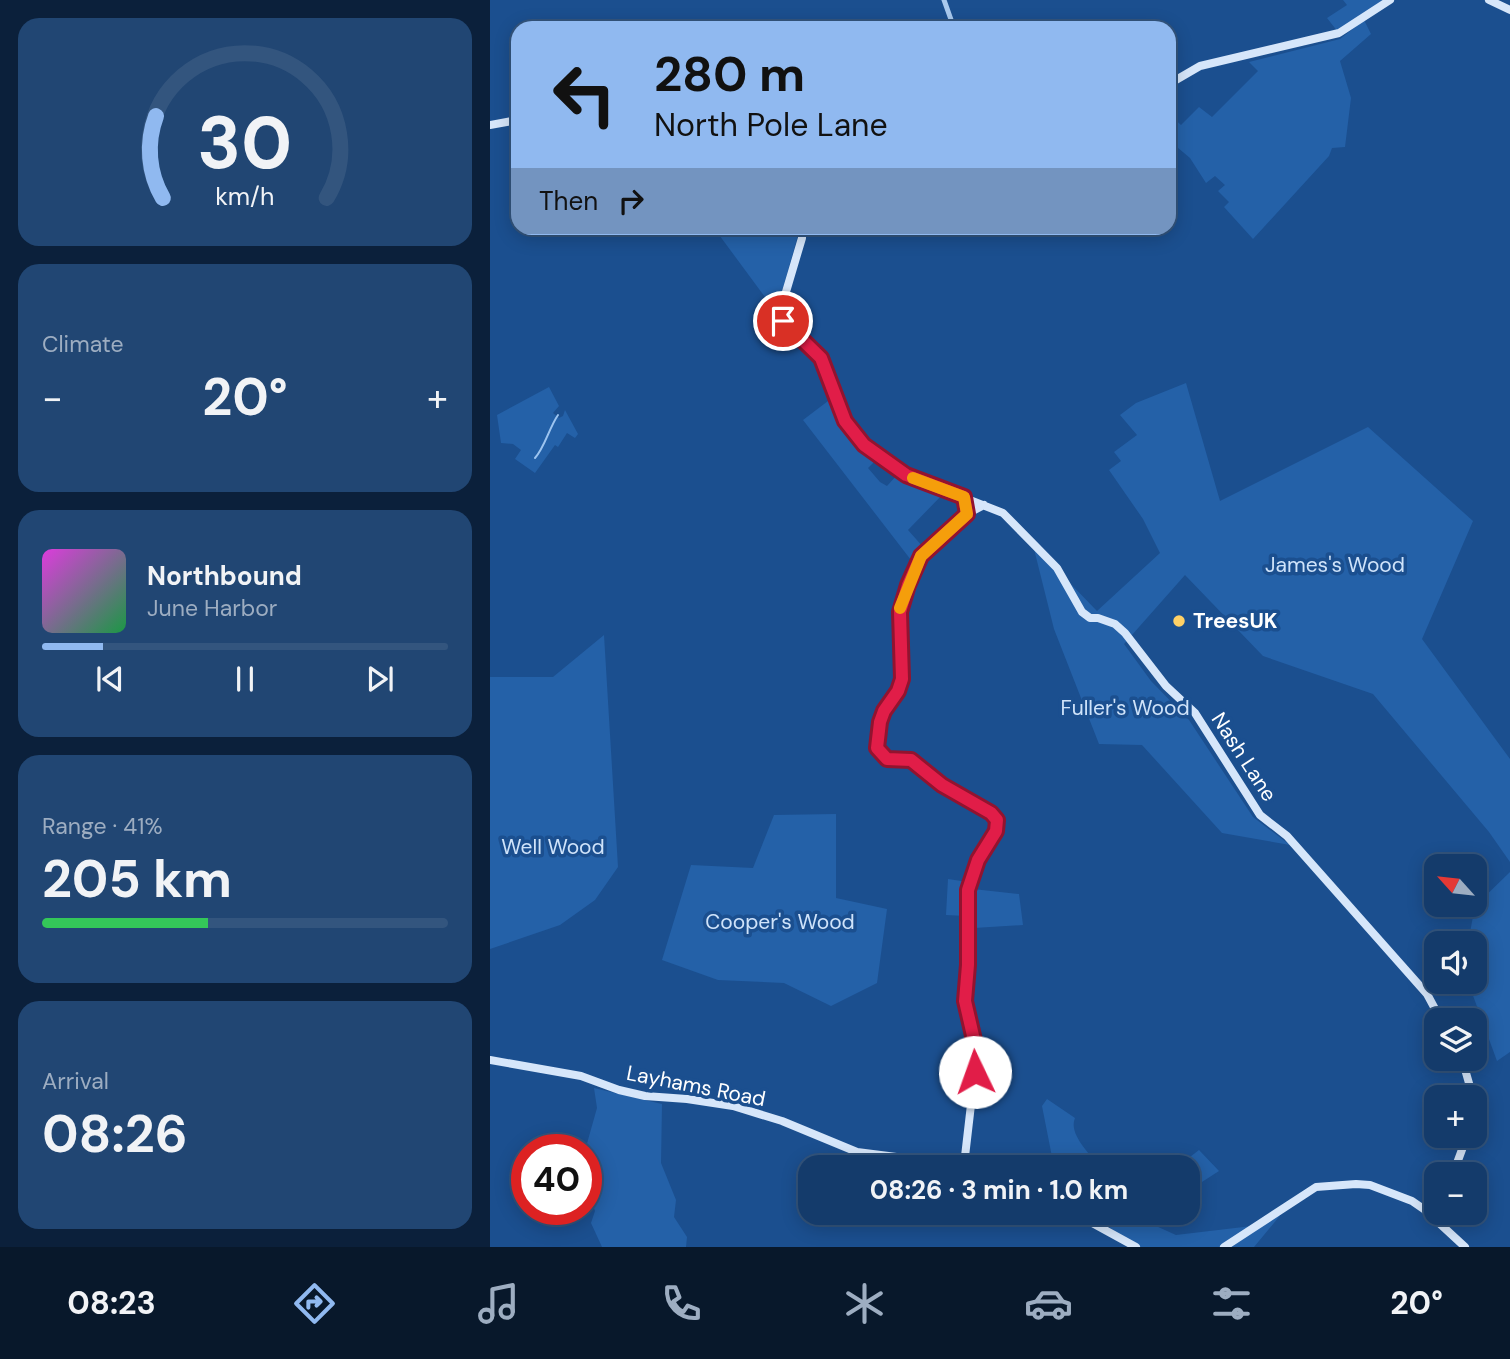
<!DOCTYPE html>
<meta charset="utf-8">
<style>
body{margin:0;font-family:"DM Sans",sans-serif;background:#214673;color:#f1f3f6;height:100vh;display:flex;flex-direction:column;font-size:26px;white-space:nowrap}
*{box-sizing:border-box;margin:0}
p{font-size:23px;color:#9dadc1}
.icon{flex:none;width:38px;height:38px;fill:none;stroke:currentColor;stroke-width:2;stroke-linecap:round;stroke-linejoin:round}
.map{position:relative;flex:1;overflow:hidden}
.drawer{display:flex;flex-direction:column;gap:18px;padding:18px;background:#0b203b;width:490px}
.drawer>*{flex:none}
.banner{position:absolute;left:21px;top:21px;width:665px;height:214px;border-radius:21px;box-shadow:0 4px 18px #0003,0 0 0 2px #33557e;background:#90b9f0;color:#111;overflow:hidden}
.needle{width:46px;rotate:297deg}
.controls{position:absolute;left:934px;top:854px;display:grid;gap:14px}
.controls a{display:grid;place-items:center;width:63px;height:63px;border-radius:14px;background:#143b6b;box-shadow:0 4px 18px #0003,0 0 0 2px #33557e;font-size:35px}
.speed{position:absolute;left:21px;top:1134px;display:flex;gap:14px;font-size:35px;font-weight:700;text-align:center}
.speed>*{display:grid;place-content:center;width:91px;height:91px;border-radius:50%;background:#143b6b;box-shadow:0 4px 18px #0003,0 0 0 2px #33557e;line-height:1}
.speed .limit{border:10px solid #d22;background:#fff;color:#111}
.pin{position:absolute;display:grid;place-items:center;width:60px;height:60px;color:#fff;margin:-30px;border:4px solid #fff;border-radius:50%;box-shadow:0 2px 7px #0007}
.me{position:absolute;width:77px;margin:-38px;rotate:357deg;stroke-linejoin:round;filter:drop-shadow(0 0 5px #0008)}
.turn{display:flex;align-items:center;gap:24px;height:147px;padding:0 28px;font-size:32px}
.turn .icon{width:91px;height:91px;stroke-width:2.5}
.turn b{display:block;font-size:49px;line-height:60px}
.then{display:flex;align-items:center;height:66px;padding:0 28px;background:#0003;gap:14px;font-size:26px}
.big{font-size:52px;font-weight:700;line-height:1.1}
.drawer .widget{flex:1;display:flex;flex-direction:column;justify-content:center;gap:10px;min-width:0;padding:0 24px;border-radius:21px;background:#214673}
.drawer .dial{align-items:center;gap:0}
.dial svg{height:182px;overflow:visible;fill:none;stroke:#33557e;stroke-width:7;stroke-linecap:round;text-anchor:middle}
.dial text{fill:#f1f3f6;stroke:none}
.song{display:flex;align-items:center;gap:21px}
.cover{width:84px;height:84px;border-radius:10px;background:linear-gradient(135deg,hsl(300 70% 55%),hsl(140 70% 35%))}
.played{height:7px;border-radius:4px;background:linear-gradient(90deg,#90b9f0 15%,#33557e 15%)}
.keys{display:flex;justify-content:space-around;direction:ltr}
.heat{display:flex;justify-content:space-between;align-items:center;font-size:38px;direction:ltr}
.charge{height:10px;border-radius:5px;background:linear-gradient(90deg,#34c759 41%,#33557e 0)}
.trip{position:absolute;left:308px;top:1155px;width:402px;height:70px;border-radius:21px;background:#143b6b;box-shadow:0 4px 18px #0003,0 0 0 2px #33557e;font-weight:700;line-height:70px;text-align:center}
.menu{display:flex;height:112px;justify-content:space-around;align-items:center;background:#08182b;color:#9dadc1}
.menu .icon{width:49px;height:49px}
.menu .selected{color:#90b9f0}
.menu b{font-size:32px;color:#f1f3f6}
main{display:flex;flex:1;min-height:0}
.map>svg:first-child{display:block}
.green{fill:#2461a8}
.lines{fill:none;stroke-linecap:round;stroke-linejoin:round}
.stream{stroke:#9cc4f0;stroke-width:2}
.street{stroke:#a9c9ee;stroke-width:5}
.secondary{stroke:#d6e6fa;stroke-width:8}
.route-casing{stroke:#92132f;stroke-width:18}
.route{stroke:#e11d48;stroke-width:12}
.slow{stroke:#f59e0b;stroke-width:12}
.poi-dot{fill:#ffd166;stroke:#1b4f8f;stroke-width:2.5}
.labels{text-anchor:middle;stroke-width:7;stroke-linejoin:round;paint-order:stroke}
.park-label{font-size:21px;fill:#cfe3fa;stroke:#1b4f8f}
.poi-label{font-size:21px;font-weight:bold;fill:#fff;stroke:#1b4f8f;text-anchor:start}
.street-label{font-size:21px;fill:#fff;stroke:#1b4f8f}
</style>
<main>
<section class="drawer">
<div class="widget dial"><svg viewBox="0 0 100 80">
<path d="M14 69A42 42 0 1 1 86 69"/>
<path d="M14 69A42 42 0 0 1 11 33" stroke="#90b9f0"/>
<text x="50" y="56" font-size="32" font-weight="700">30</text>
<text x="50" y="72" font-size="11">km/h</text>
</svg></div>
<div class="widget"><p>Climate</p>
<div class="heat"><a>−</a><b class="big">20°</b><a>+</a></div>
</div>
<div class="widget">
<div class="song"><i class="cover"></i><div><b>Northbound</b><p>June Harbor</p></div></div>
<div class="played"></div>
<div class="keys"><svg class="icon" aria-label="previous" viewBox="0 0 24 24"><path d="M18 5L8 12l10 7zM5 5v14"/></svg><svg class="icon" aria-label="pause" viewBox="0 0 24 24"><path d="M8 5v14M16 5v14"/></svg><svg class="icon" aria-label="next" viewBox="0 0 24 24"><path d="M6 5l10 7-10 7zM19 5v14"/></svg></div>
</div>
<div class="widget"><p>Range · 41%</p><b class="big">205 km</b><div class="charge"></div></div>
<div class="widget"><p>Arrival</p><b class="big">08:26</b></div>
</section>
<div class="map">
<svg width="1020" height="1247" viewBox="0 0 1020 1247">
<rect width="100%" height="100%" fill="#1b4f8f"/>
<path class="green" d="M853 0H894L848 32 837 18 857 5Z
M874 20 881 34 850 61 861 98 855 147 842 148 839 156 763 239 734 207 739 202 728 191 735 185 725 176 716 183 700 158 681 142 679 144V114L691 125 709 107 722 117 768 71 759 62 850 39Z
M224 228H308L307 239 286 312Z
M696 383 730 501 878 427 983 521 932 639 1020 759V862L999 832 883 694 773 656 695 575 634 644 661 681 699 720 763 817 800 845 732 833 652 745 609 744 564 629 543 545 607 611 670 553 653 519 619 470 631 461 624 452 647 435 630 415 646 403Z
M59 387 69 406 63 413 69 418 73 416 75 410 88 434 85 438 77 433 68 447 65 445 45 473 25 459 31 450 23 444 11 443 7 415Z
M342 398 359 434 387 459 378 468 390 482 397 486 407 475 453 494 418 530 434 548 421 560 313 420Z
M114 635 128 867 105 900 70 925 0 949V677H63Z
M346 814V898L397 909 387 983 341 1006 294 983 228 980 172 960 201 865 263 868 284 815Z
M1020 872V1052L1007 1061 978 982H985V943H978L985 906Z
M458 879 478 882 476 916 456 915Z
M483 889 529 894 533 925 484 928Z
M104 1088 172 1104 171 1163 186 1200 184 1217 197 1237 196 1247H112L101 1223 105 1211 97 1190 96 1147 107 1108Z
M557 1099 585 1118C578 1134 600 1154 610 1167H564L552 1106Z
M709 1150 729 1171 698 1191V1167H687Z
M802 1201 764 1247H641L611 1219 598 1213H637L686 1235 762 1226Z"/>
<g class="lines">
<path class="stream" d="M45 458C55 447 59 428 68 415"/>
<path class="street" d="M454 0 464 28"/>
<path class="secondary" d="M999 0 1020 10
M679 84 710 66 849 33 900 0
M0 125 28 120
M312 228V238L290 312 293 321 331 358 355 421 374 445 416 475 513 513 567 568 592 612 600 618H608L625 624 635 633 676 686 705 713 770 815 797 836 937 994 951 1020
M972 1059 983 1097
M0 1060 91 1076 129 1090 155 1096 197 1099 243 1106 292 1121 367 1152 485 1167
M474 1165 487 1053 475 1001 478 965V889L488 860 506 831 507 820 501 813 452 785 421 760 397 759 387 748 390 722 394 711 408 691 412 679 411 604 431 556 477 514 494 505
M963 1174 977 1136
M937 1212 947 1201
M584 1213 646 1247
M734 1247 826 1187 866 1184 880 1185 922 1201 935 1210 975 1247"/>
</g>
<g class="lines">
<defs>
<path id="route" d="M293 321 331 358 355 421 374 445 416 475 474 497 477 514 431 556 418 585 410 612 412 679 408 691 394 711 390 722 387 748 397 759 421 760 452 785 501 813 507 820 506 831 488 860 478 890V965L475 1001 487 1053 485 1072"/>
</defs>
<use href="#route" class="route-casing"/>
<use href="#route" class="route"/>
<path class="slow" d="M410 608 431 556 477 514 474 497 423 478"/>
</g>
<circle class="poi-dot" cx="689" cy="621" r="7"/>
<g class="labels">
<g class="park-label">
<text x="845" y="572">James's Wood</text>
<text x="635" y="715">Fuller's Wood</text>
<text x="63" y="854">Well Wood</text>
<text x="290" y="929">Cooper's Wood</text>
</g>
<g class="poi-label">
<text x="703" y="628">TreesUK</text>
</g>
<g class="street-label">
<text transform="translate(754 757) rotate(57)" y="7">Nash Lane</text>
<text transform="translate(206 1086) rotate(11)" y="7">Layhams Road</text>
</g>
</g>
</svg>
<div class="controls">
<a><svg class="needle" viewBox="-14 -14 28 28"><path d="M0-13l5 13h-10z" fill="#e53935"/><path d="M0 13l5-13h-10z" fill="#9dadc1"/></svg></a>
<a><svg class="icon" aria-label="sound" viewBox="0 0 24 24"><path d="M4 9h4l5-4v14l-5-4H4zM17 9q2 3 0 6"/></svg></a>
<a><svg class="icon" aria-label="layers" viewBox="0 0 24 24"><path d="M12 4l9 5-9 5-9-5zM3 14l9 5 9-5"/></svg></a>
<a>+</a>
<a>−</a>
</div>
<div class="speed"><div class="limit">40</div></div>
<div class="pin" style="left:293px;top:321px;background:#d93025"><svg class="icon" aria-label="arrive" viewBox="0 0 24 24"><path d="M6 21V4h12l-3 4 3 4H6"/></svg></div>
<svg class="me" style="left:485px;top:1072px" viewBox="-20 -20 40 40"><circle r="19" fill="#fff"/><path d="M0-13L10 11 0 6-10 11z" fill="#e11d48"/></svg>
<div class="trip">08:26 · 3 min · 1.0 km</div>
<div class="banner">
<div class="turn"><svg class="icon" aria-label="left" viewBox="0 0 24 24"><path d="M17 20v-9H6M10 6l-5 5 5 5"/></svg><div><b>280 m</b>North Pole Lane</div></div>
<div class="then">Then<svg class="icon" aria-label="right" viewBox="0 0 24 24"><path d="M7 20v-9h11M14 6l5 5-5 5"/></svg></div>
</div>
</div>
</main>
<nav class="menu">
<b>08:23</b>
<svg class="icon selected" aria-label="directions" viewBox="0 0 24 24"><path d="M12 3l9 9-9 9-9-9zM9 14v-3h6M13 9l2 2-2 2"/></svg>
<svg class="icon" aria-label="music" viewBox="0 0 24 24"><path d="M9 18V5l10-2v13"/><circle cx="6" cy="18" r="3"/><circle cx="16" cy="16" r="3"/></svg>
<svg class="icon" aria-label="phone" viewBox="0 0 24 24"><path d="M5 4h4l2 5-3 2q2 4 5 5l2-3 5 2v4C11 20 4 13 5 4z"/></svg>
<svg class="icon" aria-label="climate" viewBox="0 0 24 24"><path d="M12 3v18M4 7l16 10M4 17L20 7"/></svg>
<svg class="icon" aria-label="car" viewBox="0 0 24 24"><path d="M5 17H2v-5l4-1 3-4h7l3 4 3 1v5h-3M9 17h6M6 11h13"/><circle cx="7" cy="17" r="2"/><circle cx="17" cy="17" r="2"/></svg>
<svg class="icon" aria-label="filters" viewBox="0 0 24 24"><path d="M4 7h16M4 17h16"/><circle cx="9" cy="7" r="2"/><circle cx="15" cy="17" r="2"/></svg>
<b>20°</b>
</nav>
